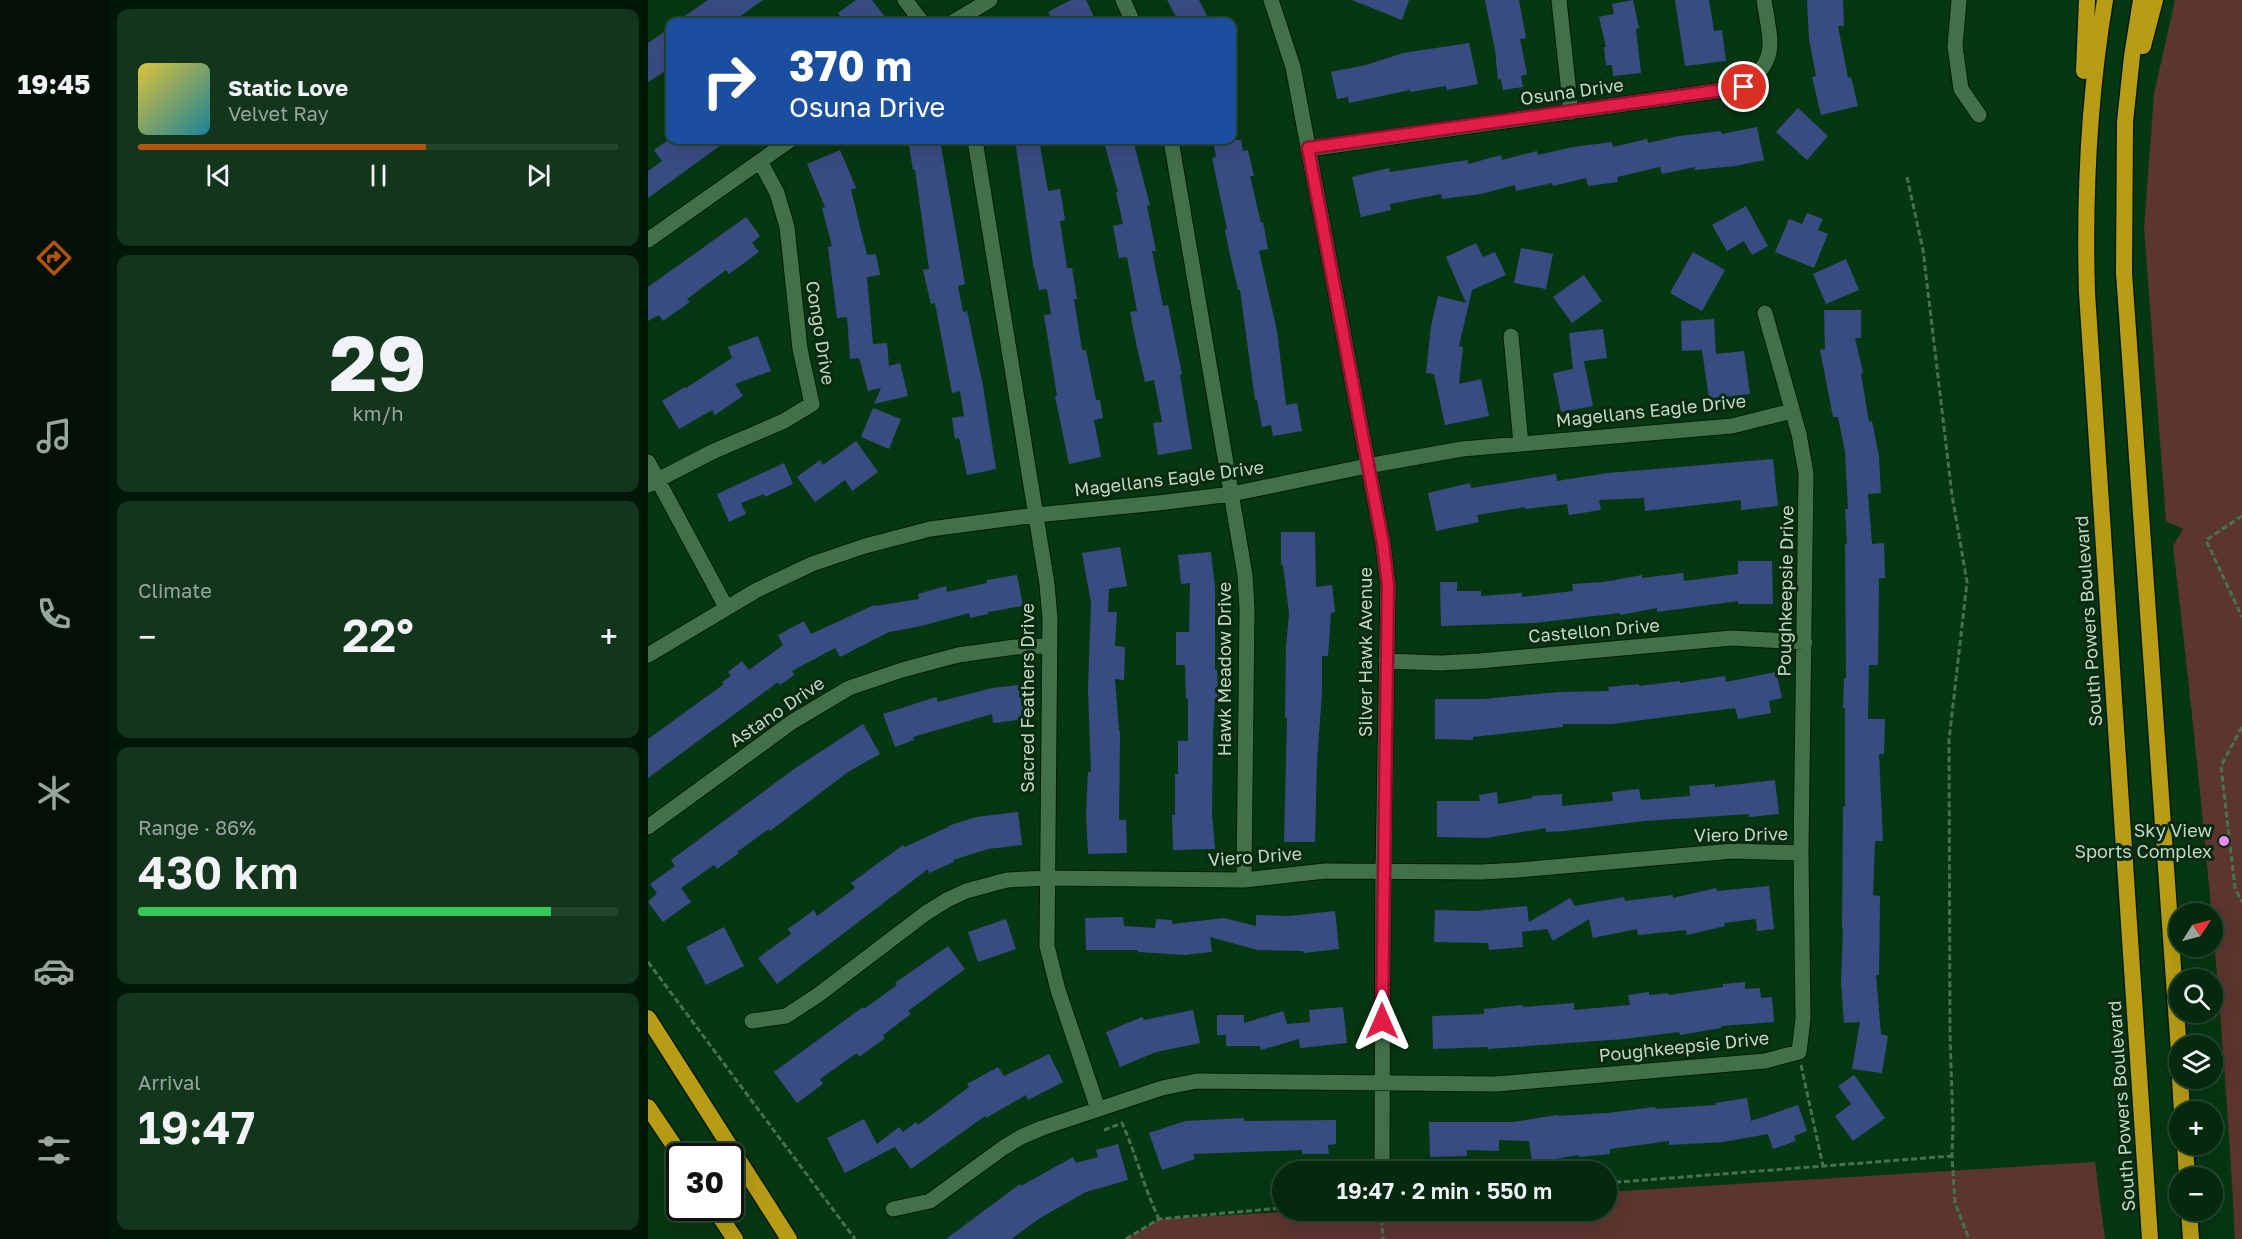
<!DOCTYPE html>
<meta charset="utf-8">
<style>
body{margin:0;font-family:"Golos Text",sans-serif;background:#12351c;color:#f1f3f6;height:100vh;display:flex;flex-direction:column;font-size:22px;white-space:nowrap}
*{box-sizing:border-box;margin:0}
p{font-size:20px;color:#97a69e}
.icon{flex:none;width:33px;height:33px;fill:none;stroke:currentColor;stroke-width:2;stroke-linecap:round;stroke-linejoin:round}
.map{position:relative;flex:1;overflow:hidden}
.side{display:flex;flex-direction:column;gap:9px;padding:9px;background:#021708;width:540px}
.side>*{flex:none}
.banner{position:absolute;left:18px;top:18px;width:570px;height:126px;border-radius:12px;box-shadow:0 6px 24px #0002,0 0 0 2px #25452e;background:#1a4fa0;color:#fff;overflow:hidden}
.needle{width:39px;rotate:54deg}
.buttons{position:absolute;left:1521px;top:903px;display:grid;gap:12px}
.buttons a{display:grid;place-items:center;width:54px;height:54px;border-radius:50%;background:#04290e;box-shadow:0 6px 24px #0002,0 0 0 2px #25452e;font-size:30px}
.speed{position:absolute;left:18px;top:1143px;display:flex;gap:12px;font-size:30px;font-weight:700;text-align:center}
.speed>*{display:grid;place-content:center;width:78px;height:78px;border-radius:50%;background:#04290e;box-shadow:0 6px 24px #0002,0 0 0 2px #25452e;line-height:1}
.speed .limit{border:3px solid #111;border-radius:9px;background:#fff;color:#111}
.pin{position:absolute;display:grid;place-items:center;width:51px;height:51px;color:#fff;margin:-26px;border:3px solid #fff;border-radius:50%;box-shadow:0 2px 6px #0007}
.me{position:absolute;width:66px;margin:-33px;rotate:0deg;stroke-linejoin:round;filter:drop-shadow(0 0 4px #0008)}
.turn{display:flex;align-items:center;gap:21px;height:126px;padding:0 24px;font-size:27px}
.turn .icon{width:78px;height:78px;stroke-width:2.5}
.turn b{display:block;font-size:42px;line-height:51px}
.big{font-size:45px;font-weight:600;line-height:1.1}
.side .card{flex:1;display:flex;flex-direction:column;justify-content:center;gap:9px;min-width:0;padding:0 21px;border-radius:12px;background:#12351c}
.side .dial{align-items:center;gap:0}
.dial b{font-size:78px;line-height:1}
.song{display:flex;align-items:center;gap:18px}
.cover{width:72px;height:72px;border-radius:9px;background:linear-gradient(135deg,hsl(50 70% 55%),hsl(190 70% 35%))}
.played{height:6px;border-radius:3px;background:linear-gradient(90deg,#b45309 60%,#25452e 60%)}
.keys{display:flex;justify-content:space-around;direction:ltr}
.heat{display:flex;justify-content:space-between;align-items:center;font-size:33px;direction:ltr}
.charge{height:9px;border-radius:4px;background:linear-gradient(90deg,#34c759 86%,#25452e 0)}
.trip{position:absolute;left:624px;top:1161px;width:345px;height:60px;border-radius:30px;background:#04290e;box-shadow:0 6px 24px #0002,0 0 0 2px #25452e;font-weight:600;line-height:60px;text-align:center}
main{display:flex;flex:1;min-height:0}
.menu{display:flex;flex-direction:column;width:108px;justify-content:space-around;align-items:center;background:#021006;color:#97a69e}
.menu .icon{width:42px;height:42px}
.menu .on{color:#b45309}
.menu b{font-size:27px;color:#f1f3f6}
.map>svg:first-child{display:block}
.green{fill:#5b3530}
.building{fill:#394c82}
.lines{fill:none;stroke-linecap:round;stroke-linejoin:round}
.minor-casing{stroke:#001c03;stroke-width:17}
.trunk-casing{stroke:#001c03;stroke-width:19}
.path{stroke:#487051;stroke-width:3;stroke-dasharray:6 3;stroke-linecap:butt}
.minor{stroke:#427049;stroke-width:15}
.trunk{stroke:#b89c16;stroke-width:16}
.route-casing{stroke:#92132f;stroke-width:15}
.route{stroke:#e11d48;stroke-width:10}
.poi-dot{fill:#f38af1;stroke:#082b10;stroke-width:2}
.labels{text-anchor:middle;stroke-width:6;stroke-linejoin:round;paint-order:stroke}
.street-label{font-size:18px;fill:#c1d9c3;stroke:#082b10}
.poi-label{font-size:18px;fill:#c1d9c3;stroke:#082b10;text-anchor:end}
</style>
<main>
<nav class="menu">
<b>19:45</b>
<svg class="icon on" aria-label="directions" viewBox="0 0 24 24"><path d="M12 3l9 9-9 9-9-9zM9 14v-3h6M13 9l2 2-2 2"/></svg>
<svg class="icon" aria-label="music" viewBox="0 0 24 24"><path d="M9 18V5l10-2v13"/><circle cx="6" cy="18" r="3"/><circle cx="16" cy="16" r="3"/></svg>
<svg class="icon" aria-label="phone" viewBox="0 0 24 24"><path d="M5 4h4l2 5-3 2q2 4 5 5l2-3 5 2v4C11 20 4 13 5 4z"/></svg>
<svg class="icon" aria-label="climate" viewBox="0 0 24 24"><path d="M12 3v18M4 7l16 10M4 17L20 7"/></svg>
<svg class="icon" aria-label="car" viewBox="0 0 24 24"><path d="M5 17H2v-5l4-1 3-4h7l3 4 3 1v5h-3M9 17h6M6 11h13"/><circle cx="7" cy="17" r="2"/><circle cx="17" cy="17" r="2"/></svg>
<svg class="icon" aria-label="filters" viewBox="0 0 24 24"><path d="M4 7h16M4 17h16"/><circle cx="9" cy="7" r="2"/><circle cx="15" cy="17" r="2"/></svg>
</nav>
<section class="side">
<div class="card">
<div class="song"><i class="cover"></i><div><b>Static Love</b><p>Velvet Ray</p></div></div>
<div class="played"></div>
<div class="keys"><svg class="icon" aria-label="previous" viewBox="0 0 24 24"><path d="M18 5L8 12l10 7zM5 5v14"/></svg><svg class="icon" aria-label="pause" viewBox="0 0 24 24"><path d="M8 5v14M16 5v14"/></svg><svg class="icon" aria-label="next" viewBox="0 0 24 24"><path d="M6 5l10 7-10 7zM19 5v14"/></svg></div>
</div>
<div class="card dial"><b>29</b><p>km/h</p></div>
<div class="card"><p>Climate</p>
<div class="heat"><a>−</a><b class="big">22°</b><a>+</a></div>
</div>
<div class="card"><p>Range · 86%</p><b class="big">430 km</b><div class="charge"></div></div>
<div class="card"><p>Arrival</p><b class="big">19:47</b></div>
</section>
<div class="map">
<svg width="1594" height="1239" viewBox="0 0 1594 1239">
<rect width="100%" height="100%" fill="#063713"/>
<path class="green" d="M1527 0H1594V1239H1587C1575 1007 1552 777 1525 546L1535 529 1518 521 1496 228 1506 94Z
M1447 1162 1457 1239H478L511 1219 653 1211 958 1210 959 1192Z"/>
<path class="building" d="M60 0H115L84 22H28Z
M208 0H224L241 22H196L190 13Z
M423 0H438L446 17 436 22H406L400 12Z
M519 0H551L562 22H531Z
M704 0H761L754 20Z
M837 0H871L878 38 872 39 879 74 873 76 875 87 855 90 853 79 850 80 847 50Z
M985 0 991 28 988 29 993 73 965 76 964 65H958L956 47H958L951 17 966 14 964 4Z
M1027 0H1061L1066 31 1074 30 1078 61 1037 66Z
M1159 0H1195L1196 26H1190L1200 78 1203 77 1210 106 1173 115 1164 77 1168 76 1161 39Z
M16 32 22 41V68L0 82V43Z
M821 43 830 84 799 90 798 86 762 92V90L701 103 700 97 689 99 683 72 718 65 755 53Z
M1150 108 1180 136 1159 160 1128 132Z
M1109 127 1116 160 1087 166 1047 170V167L1014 174 1012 167 969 177 970 182 940 186 938 178 905 186 904 183 868 191 867 185 833 194 794 199 793 194 742 204 743 210 713 217 704 177 741 168 742 172 820 160V164L853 155 854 160 889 151 890 155 925 147 964 142 965 147 999 139 1000 143 1031 136 1073 131 1074 134Z
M20 140H80L0 198V171L14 161 6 150Z
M260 140H292L317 284 310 286 315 312 319 311 335 386 348 469 319 475 311 438 307 439 304 418 316 416 312 391 304 393 287 303 283 304 275 270 281 269 267 170H265Z
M367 140H391L400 191 412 189 417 220 412 221 419 268H424L429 299H426L434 350H438L448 400H452L455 418 446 420 453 457 421 464 407 396H409L396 315 403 314 399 289 391 290 385 264Z
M480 140H485L502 205 499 206 508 251H504L515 306 520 305 534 374 532 375 544 449 510 455 505 423 514 422 506 380 497 382 488 343 482 312 489 311 479 257 471 258 465 226 475 224 468 193 470 192 457 146Z
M565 140H593L595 151 600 150 606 176H602L613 223 615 222 620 249 611 251 629 331 638 405 649 403 654 431 625 436 623 425 614 427 609 400H607L592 290H590L580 246 577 229H579L564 158 568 157Z
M192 150 208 188 203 190 219 255 228 254 232 275 219 277 225 344 239 343 241 366 252 363 260 396 226 404 233 388 220 391 211 358 202 359 199 317 189 318 180 247 184 246 174 208 177 207 159 164Z
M1098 206 1120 246 1104 255 1096 241 1079 251 1064 225Z
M1159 213 1175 219 1170 230 1180 234 1166 268 1127 252 1141 219 1154 224Z
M98 217 112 236 104 243 111 252 81 274 78 270 39 299 42 302 15 321 11 315 0 321V287Z
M828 243 835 257 847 252 858 275 824 290 811 346 815 347 811 384 833 379 841 416 797 425 786 374 778 373 783 326 790 296 818 303 798 257Z
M873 248 905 254 898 289 866 283Z
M1045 252 1077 270 1054 311 1022 293Z
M1198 259 1211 290 1178 304 1165 274Z
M936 275 954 301 924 323 905 297Z
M1176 310H1213V338H1207L1215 373 1213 374 1221 422 1224 421 1231 456 1233 493 1220 494 1224 544 1236 543 1237 578H1231L1230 665H1221L1220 719H1237L1236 754H1231L1235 841H1227L1225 895 1232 896 1231 975H1228L1233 1034 1240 1036 1234 1073 1204 1069 1212 1022 1196 1023 1193 983 1195 929H1194L1195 807 1197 806V708H1195L1196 678H1198L1197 544H1199L1197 509H1200L1197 452 1190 417H1185L1172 350 1177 349Z
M1066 319 1068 354 1096 351 1102 394 1061 399 1054 350 1034 351 1033 321Z
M955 329 959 358 936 361 945 406 913 412 905 373 925 369 921 333Z
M110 336 123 371 87 384 95 396 67 415 64 410 31 429 14 401 37 387 38 388 84 358 80 347Z
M225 408 253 419 241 449 213 437Z
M208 441 230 472 204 491 197 480 167 502 149 477 172 460 175 465Z
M1125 459 1130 506 1093 510V500L997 511 996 498 951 500 953 510 921 515 919 504 877 509V507L829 515 831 522 788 531 780 493 822 483 823 488 908 474 909 481 960 473Z
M136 463 145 484 117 497 116 494 93 503 98 514 81 522 69 494Z
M633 532H667L668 587 684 585 687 612 683 613 680 656H674V694L669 760 667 842H636L639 718H637L638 647 641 613 635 565H633Z
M472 547 479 586 461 589 460 612H469L467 646 477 647 476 680 467 679 471 731H472L471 820H478L479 853 440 854 438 813 440 772H443L440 690 443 603 434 553Z
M563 552 567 588V670H569L570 699H567L565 735 564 814 567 849 525 850 524 815H527V774H530V741H540V699H538L537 665H528V632H541L542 583 533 584 530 555Z
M1090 561H1124L1125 604H1090V601L1009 612V608L972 615V613L886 623 793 626 792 582H809V591H833V596L874 593V597L925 591 924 584 956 582 994 575V578L1035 573 1036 581 1090 574Z
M369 575 375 606 340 612V614L322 618 321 613 273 626 241 632 192 657 187 648 144 671 146 675 132 685 130 682 0 778V739L76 684 74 682 83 676 80 672 94 661 101 670 135 645 130 635 156 621 163 634 226 605 227 606 271 599 270 594 298 586 299 592 339 583V580Z
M1128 672 1134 698 1121 701 1123 713 1090 719 1087 708 964 724H915V727L825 737V740L787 739V699H835L911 692 961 691 960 687 991 684V686L1032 681V683L1077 676 1078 682Z
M373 685 377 719 345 723 344 714 265 737 266 740 247 747 235 714 288 697 290 702 344 688Z
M215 724 232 754 200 772 122 831 121 829 89 852 91 853 69 869 66 865 33 888 43 902 15 922 0 902 9 893 2 884 27 866 23 860 149 767Z
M1127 780 1131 814 1101 817V814L996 821 916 831 898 832V828L838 838 789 837V801H832L831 795 849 792 850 804 884 798V796L914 794V806L965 801 964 792 991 789 993 800 1042 796 1041 786 1067 784V787Z
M370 812 374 845 340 849 305 860 306 862 281 873 280 869 129 984 110 958 143 934 140 929 166 910 169 916 207 888 203 883 255 845 257 847 300 827V826L328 817Z
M1121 886 1126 929 1109 931 1108 919 1076 923 1077 926 1039 935 1038 930 990 935 989 929 945 938 941 919 905 941 899 929 874 932 875 947 841 950 840 943 786 942 787 910 828 911 879 906 881 922 922 898 927 906 976 897 977 901 1025 895V898L1068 888 1069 891Z
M687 911 691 949 656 953 655 951 610 950 562 937 564 952 536 955 490 952V950H438L437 918 475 917 476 926 507 928 508 919 524 920V924L576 918 608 926V915L641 916Z
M358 919 368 949 330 962 320 932Z
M76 927 96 966 58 985 38 947Z
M300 946 317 969 260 1011 263 1014 235 1035 237 1038 211 1057 209 1053 172 1079 175 1084 149 1103 126 1072 215 1007 216 1009 249 985 247 983Z
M1097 982V989L1112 988 1113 998 1124 997 1126 1022 1073 1026V1028L1032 1035 1031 1032 976 1039 840 1049V1047L785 1049 784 1016 836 1014V1009L875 1005V1007L926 1003V1010L982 1005 980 995 1001 992V995L1020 993 1021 995 1075 987V984Z
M695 1007 699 1043 652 1048 651 1039 613 1050 612 1046H578V1035H569V1015H596V1023L635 1011 639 1024 662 1022 661 1010Z
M545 1010 552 1043 508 1052 472 1067 458 1032 494 1017 496 1020Z
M401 1054 415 1082 380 1100 378 1095 338 1118 337 1116 263 1169 247 1147 197 1173 179 1138 216 1119 229 1144 251 1127 255 1132 268 1122 270 1125 321 1087 319 1084 350 1067 356 1076Z
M1206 1075 1237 1118 1205 1141 1187 1116 1203 1104 1190 1086Z
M1099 1098 1103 1121 1150 1105 1159 1131 1146 1136 1148 1141 1125 1149 1120 1134 1075 1142 1021 1145V1141L962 1149V1154L931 1157V1155L884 1163 881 1141 851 1140V1151L819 1150V1156L782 1157 781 1122H865L909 1115 910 1116 959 1113 1007 1107 1008 1109 1068 1105 1067 1103Z
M596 1118 597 1121 688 1120V1144L680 1145 681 1154H654V1150L545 1154 547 1159 514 1170 501 1133 537 1121Z
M470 1144 480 1180 438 1192 392 1218 363 1239H298L372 1184 373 1186 425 1157 428 1163 450 1157 448 1150Z"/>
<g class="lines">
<defs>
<path id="minor" d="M257 0 274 22
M475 0 485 22
M623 0 645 67 735 544 740 585 735 871 734 1172
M911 0 923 112
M1311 0 1307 46 1313 89 1331 115
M305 22 342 0
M327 140 399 584 402 618 399 946 410 990 450 1109
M523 140 597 575 599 610 596 880
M660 149 1096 87C1132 57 1122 42 1116 0
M0 240 142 140
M863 336 873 444
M0 462 78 607
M0 485 64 452 136 421 164 404 152 349 139 227 129 193 112 161
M0 655 109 590 164 564 217 546 282 529 388 515 510 503 584 494 719 466 814 449 1084 426 1144 411
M738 661 792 663 831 661 1084 638 1157 642
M0 827 144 722 201 688 254 670 310 655 367 647 402 646
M104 1021 138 1016 170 995 278 913 299 900 318 891 359 880 398 878 596 880 677 871 834 872 870 870 1085 851 1153 853
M245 1209 282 1201 355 1148 373 1137 394 1128 514 1088 549 1081 848 1084 1117 1061 1151 1052 1155 1019 1153 853 1158 473 1151 434 1117 313"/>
<path id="trunk" d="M1457 0C1441 97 1436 194 1439 293L1502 1239
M1493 0 1484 56 1477 122 1476 273 1532 1066
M1495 46 1507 0
M1436 71 1439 0
M0 1018 141 1239
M1532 1078 1534 1112
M0 1107 33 1156
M1537 1144 1539 1178
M66 1208 87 1239
M1541 1210 1543 1239"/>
</defs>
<use href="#minor" class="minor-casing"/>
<use href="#trunk" class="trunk-casing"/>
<path class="path" d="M1259 177 1275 250 1304 495 1319 582 1301 740 1302 1035 1305 1125 1304 1156 1307 1203 1321 1239
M1594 516 1558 540 1594 617
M1594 727 1573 766 1587 888 1594 902
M0 962 207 1239
M1153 1065 1175 1166
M456 1130 474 1123C488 1154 496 1188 511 1219
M958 1183 1304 1156
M733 1210 735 1239
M478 1239 511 1219 634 1208"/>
<use href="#minor" class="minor"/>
<use href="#trunk" class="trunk"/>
</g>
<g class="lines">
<defs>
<path id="route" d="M734 1021 740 585 735 544 660 148 1096 87"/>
</defs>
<use href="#route" class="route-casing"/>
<use href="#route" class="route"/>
</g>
<circle class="poi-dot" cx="1576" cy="841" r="6"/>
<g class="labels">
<g class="street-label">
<text transform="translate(924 92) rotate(-8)" y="6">Osuna Drive</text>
<text transform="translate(172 333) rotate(81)" y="6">Congo Drive</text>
<text transform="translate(1003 411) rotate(-6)" y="6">Magellans Eagle Drive</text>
<text transform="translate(521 479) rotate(-7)" y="6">Magellans Eagle Drive</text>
<text transform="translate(1138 591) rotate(-89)" y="6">Poughkeepsie Drive</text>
<text transform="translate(1441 621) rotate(-94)" y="6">South Powers Boulevard</text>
<text transform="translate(946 631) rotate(-5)" y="6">Castellon Drive</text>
<text transform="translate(718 652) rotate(-90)" y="6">Silver Hawk Avenue</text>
<text transform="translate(577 669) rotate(-90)" y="6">Hawk Meadow Drive</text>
<text transform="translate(380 698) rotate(-90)" y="6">Sacred Feathers Drive</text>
<text transform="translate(129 712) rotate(-34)" y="6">Astano Drive</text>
<text transform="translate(1093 835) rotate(-1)" y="6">Viero Drive</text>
<text transform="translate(607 857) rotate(-4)" y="6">Viero Drive</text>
<text transform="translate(1036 1047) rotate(-6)" y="6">Poughkeepsie Drive</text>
<text transform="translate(1474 1106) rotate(-94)" y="6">South Powers Boulevard</text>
</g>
<g class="poi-label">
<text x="1564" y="837">Sky View<tspan x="1564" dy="21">Sports Complex</tspan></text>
</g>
</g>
</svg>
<div class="buttons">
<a><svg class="needle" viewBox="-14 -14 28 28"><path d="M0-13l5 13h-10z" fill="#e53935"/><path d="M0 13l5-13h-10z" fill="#97a69e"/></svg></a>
<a><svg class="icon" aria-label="search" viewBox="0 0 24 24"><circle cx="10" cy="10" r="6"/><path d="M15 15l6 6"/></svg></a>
<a><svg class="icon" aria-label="layers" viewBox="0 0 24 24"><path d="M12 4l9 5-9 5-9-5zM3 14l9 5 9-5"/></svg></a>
<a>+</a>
<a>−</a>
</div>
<div class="speed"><div class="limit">30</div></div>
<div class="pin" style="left:1096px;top:87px;background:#d93025"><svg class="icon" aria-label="arrive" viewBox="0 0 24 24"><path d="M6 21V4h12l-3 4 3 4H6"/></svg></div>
<svg class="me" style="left:734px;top:1021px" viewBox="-20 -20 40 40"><path d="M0-17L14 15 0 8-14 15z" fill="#e11d48" stroke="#fff" stroke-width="4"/></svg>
<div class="trip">19:47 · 2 min · 550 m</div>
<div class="banner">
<div class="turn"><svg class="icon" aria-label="right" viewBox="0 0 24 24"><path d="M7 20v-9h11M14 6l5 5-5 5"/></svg><div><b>370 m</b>Osuna Drive</div></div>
</div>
</div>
</main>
